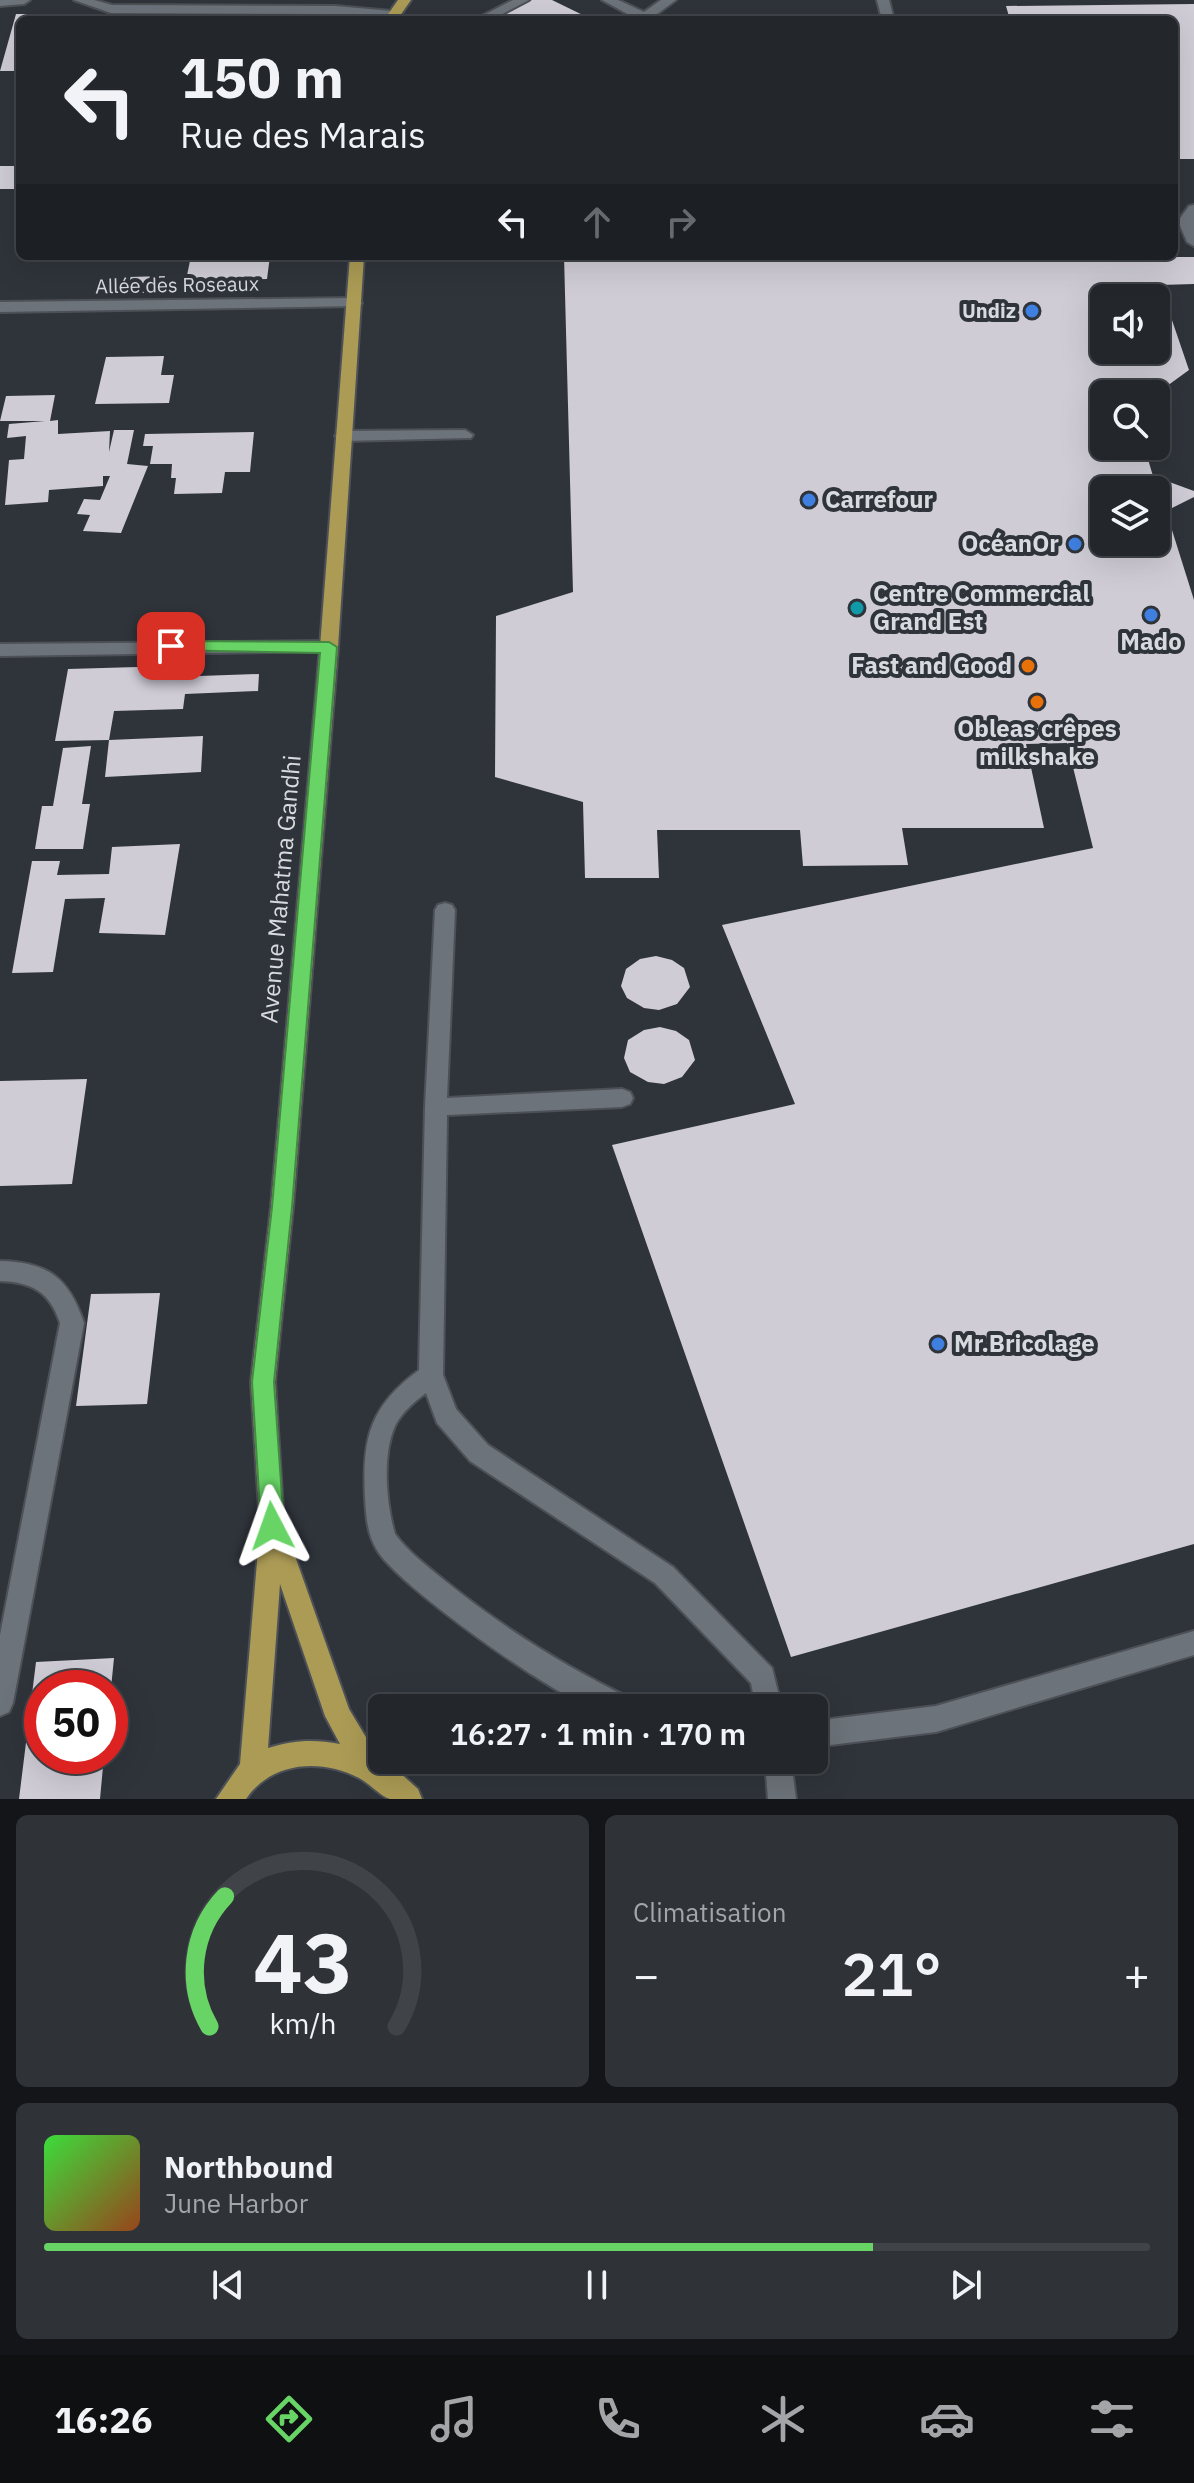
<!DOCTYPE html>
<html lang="fr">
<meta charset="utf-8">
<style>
body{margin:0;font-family:"IBM Plex Sans",sans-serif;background:#2f3338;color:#f1f3f6;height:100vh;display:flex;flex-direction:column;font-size:30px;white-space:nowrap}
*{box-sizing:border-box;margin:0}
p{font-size:26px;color:#a3a5a9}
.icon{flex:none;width:44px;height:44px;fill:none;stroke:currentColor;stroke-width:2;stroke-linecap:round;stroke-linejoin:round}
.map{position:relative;height:1799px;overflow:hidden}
.panel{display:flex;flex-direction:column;gap:16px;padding:16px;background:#131518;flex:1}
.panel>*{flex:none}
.banner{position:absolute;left:16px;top:16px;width:1162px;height:244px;border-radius:12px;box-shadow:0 8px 32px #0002,0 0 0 2px #404448;background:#23272c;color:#f1f3f6;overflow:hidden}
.fabs{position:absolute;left:1090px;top:284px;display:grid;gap:16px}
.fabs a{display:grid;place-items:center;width:80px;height:80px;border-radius:12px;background:#23272c;box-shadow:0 8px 32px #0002,0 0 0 2px #404448;font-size:40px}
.speed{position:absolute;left:24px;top:1670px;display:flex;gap:16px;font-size:40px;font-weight:700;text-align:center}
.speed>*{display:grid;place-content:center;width:104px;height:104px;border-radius:50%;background:#23272c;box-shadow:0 8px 32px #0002,0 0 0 2px #404448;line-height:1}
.speed .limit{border:12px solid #d22;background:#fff;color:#111}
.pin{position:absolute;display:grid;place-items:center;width:68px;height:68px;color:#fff;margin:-34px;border-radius:16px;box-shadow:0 4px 12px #0006}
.me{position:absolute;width:88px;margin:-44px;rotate:356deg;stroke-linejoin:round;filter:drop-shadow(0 0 6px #0008)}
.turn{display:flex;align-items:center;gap:28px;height:168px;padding:0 32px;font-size:36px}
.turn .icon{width:104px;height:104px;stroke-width:2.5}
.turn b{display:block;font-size:56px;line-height:68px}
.lanes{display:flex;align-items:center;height:76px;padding:0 32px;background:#0003;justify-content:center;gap:40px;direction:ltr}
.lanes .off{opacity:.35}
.big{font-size:60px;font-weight:600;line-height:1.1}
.panel .widget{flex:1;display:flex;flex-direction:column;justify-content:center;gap:12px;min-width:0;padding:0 28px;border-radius:12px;background:#2f3338}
.panel .dial{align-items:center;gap:0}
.dial svg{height:208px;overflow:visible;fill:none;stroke:#404448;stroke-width:7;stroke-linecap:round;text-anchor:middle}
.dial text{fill:#f1f3f6;stroke:none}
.song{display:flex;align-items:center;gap:24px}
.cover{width:96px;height:96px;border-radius:12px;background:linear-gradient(135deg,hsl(120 70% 55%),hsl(20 70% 35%))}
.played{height:8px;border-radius:4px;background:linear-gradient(90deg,#67d465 75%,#404448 75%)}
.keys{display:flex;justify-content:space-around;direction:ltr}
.heat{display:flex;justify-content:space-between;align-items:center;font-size:44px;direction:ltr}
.panel .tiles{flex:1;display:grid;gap:16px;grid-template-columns:1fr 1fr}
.widget:last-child{grid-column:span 2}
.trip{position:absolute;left:368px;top:1694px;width:460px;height:80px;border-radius:12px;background:#23272c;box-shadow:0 8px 32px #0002,0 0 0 2px #404448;font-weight:600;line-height:80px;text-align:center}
.tab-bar{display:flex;height:128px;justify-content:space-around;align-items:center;background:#0e1012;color:#a3a5a9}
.tab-bar .icon{width:56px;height:56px}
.tab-bar .selected{color:#67d465}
.tab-bar b{font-size:36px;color:#f1f3f6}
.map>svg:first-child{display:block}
.building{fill:#cfccd6;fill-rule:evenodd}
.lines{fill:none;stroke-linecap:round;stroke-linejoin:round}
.minor-casing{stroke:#4d5157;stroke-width:4}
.major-casing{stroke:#4d5157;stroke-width:4}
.minor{fill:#6d737a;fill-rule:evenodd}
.major{fill:#ab9b55;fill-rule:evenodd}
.route{fill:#67d465;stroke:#438a42;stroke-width:2}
.shop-dot{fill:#3f7fe0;stroke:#2f343b;stroke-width:3}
.culture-dot{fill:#0f9aa8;stroke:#2f343b;stroke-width:3}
.food-dot{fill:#e8710a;stroke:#2f343b;stroke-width:3}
.labels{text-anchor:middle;stroke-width:8;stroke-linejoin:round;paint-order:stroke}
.far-street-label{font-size:20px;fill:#d7dade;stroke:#2f343b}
.far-poi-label{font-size:20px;font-weight:bold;fill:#d7dade;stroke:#2f343b;text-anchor:end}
.poi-label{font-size:24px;font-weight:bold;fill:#d7dade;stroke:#2f343b;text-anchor:start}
.street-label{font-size:24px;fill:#d7dade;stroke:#2f343b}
</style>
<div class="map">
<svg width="1194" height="1799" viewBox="0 0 1194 1799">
<rect width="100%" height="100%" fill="#2f343b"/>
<path class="building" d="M532 0H552L593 20H489Z
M1194 4V159H1174V20H1010L1006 6Z
M16 14H72L70 20H20V71H0Z
M301 14 299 19 318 16 317 20H97L99 15Z
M0 166H20V189H0Z
M191 256H270L267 279 186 280Z
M564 256 1194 257V284L1160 285 1189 370 1156 394H1104V446H1144L1153 476 1194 491V497L1166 511 1194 600V1544L791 1657 612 1145 795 1104 722 925 1093 848 1067 743 1026 744 1044 828H902L908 865 803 866 800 830H657L659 878H585L583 802 495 777 496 616 573 592ZM1104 298H1156V350H1104ZM1104 490H1156V542H1104Z
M165 276 161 293H126L129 277Z
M164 356 161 375H174L169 403 95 404 106 357Z
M55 395 50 421 58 420V434L110 431 109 452 114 430H134L127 464 148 466 121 533 83 531 90 515 77 514 84 499 100 500 110 476H103V486L49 490 48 502 5 505 9 460 24 459 26 436 7 438 9 424 45 421H0L6 396Z
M254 432 250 472H225L222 493 174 494 176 478H171L172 464H150L153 446H143L145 434Z
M172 666 171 677 259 674 258 691 185 694 183 709 114 711 109 740 55 741 68 669Z
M203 736 201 772 105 777 109 740Z
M91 746 82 804H90L83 849H35L42 806H53L63 748Z
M180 844 165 935 99 933 105 898 65 899 53 972 12 973 32 861H60L57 875 109 874 112 847Z
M656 956 672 960 684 968 690 987 677 1004 659 1010 644 1008 627 998 621 986 626 969 640 959Z
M660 1027 676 1031 689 1040 695 1060 682 1077 664 1084 648 1082 630 1072 624 1058 628 1040 644 1030Z
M87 1079 72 1184 0 1186V1081Z
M160 1293 147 1404 76 1406 91 1294Z
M114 1658 111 1688H42V1756H104L100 1799H19L36 1662Z"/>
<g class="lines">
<defs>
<path id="minor" d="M0 0H30L24 4 0 6Z
M74 0H94L112 5 335 6 392 11 398 15 392 19 335 14 111 13Z
M513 0H529L491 20H474Z
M602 0H618L644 12 661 0H676L649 20H634L635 18Z
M877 0H889L894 20H882Z
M1194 205V246L1187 242 1178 221 1189 206Z
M354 298 362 303 359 306 0 312V302Z
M465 430 473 435 471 438 343 441 335 436 343 431Z
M329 641 338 647 335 651 0 656V644Z
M445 903 452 905 455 910 447 1098 622 1089 630 1092 633 1098 630 1104 622 1107 447 1115 443 1375 456 1409 488 1445 673 1567 772 1668 782 1708H756L751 1683 655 1583 470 1461 437 1423 426 1393C414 1402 402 1412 395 1426 382 1455 386 1503 395 1534 408 1552 427 1566 444 1580 502 1627 565 1667 632 1699L636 1708C623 1708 606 1711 593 1708 555 1697 396 1584 377 1550 367 1534 366 1515 365 1497 362 1438 370 1406 419 1370L425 1107 435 910 438 905Z
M0 1261C48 1262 69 1278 84 1323L13 1703 9 1712 0 1716V1635L60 1323C50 1292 32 1282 0 1281Z
M1194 1631V1655L936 1732 814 1747V1721L936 1706Z
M709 1695H726L735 1699 739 1708H696L700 1699Z
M765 1760H791L796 1799H768Z"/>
<path id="major" d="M398 0H411L397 20H384Z
M350 256H364L338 647 293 1207 275 1382 284 1525 349 1709 379 1759 399 1772 418 1789 422 1799C412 1799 399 1799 390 1799 380 1796 369 1783 359 1778 320 1758 271 1762 246 1799H216L240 1764 260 1526 251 1382 271 1207 320 647ZM280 1584 325 1716 340 1744C314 1739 293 1740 268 1748Z"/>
</defs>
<use href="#minor" class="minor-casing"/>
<use href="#major" class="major-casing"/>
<use href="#minor" class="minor"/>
<use href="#major" class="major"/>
</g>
<path class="route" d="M171 641 329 642 337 647 292 1207 274 1382 284 1526 280 1533 272 1536 264 1533 261 1526 252 1382 272 1207 320 653 165 650V642Z"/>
<g class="shop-dot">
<circle cx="1032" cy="311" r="8"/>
<circle cx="809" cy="500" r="8"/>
<circle cx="1075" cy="544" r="8"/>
<circle cx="1151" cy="615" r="8"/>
<circle cx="938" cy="1344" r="8"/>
</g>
<circle class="culture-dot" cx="857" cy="608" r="8"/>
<g class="food-dot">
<circle cx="1028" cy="666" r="8"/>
<circle cx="1037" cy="702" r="8"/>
</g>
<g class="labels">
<g class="far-street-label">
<text transform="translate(177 285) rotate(-1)" y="7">Allée des Roseaux</text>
</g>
<g class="far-poi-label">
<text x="1016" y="318">Undiz</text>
</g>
<g class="poi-label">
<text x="825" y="508">Carrefour</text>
<text x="1059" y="552" text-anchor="end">OcéanOr</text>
<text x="873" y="602">Centre Commercial<tspan x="873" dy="28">Grand Est</tspan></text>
<text x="1151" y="650" text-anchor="middle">Mado</text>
<text x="1012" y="674" text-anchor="end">Fast and Good</text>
<text x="1037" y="737" text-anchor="middle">Obleas crêpes<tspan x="1037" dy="28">milkshake</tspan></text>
<text x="954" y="1352">Mr.Bricolage</text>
</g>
<g class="street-label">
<text transform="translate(281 889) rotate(-85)" y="8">Avenue Mahatma Gandhi</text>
</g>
</g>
</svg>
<div class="fabs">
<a><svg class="icon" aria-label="sound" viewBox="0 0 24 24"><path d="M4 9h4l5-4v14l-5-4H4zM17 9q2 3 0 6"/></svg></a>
<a><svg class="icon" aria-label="search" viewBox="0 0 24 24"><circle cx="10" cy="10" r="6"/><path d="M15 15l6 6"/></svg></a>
<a><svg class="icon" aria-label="layers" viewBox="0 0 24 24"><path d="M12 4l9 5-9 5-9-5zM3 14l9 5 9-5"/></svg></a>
</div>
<div class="speed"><div class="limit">50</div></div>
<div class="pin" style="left:171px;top:646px;background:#d93025"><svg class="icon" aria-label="arrive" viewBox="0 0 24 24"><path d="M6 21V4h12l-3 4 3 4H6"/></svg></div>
<svg class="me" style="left:272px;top:1526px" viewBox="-20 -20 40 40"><path d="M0-17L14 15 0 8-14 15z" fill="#67d465" stroke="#fff" stroke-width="4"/></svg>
<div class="trip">16:27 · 1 min · 170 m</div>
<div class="banner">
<div class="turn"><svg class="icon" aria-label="left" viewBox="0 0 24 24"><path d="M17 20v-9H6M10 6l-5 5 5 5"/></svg><div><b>150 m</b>Rue des Marais</div></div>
<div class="lanes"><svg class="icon" aria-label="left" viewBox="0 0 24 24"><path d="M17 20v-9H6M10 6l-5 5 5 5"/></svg><svg class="icon off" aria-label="ahead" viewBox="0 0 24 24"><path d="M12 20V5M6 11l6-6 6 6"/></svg><svg class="icon off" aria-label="right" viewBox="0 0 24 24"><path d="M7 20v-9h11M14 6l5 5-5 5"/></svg></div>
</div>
</div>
<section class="panel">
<div class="tiles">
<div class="widget dial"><svg viewBox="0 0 100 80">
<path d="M14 69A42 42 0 1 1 86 69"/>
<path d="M14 69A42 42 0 0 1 20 19" stroke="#67d465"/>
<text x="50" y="56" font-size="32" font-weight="700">43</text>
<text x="50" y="72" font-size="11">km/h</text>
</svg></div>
<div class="widget"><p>Climatisation</p>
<div class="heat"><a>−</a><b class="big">21°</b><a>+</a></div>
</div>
<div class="widget">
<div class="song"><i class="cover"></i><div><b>Northbound</b><p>June Harbor</p></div></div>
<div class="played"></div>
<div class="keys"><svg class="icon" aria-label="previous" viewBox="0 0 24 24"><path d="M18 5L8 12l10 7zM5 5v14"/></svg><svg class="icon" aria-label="pause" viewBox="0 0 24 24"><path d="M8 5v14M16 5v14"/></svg><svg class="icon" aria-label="next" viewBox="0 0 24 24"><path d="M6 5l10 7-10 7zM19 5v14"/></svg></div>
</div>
</div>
</section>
<nav class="tab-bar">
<b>16:26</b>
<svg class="icon selected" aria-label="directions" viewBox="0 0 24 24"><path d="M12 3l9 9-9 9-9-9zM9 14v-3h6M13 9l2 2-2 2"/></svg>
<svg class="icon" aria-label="music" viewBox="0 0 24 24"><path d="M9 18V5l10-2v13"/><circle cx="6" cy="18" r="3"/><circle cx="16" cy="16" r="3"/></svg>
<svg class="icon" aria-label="phone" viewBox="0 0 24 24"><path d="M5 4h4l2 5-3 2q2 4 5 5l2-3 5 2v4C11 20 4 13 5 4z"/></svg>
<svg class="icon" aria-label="climate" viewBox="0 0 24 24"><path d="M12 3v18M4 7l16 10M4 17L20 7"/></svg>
<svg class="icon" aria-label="car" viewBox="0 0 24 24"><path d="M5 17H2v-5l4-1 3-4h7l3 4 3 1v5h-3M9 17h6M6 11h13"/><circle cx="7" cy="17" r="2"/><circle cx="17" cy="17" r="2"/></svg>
<svg class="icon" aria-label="filters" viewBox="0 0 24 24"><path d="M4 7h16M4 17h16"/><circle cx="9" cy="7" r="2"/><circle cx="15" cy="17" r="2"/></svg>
</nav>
